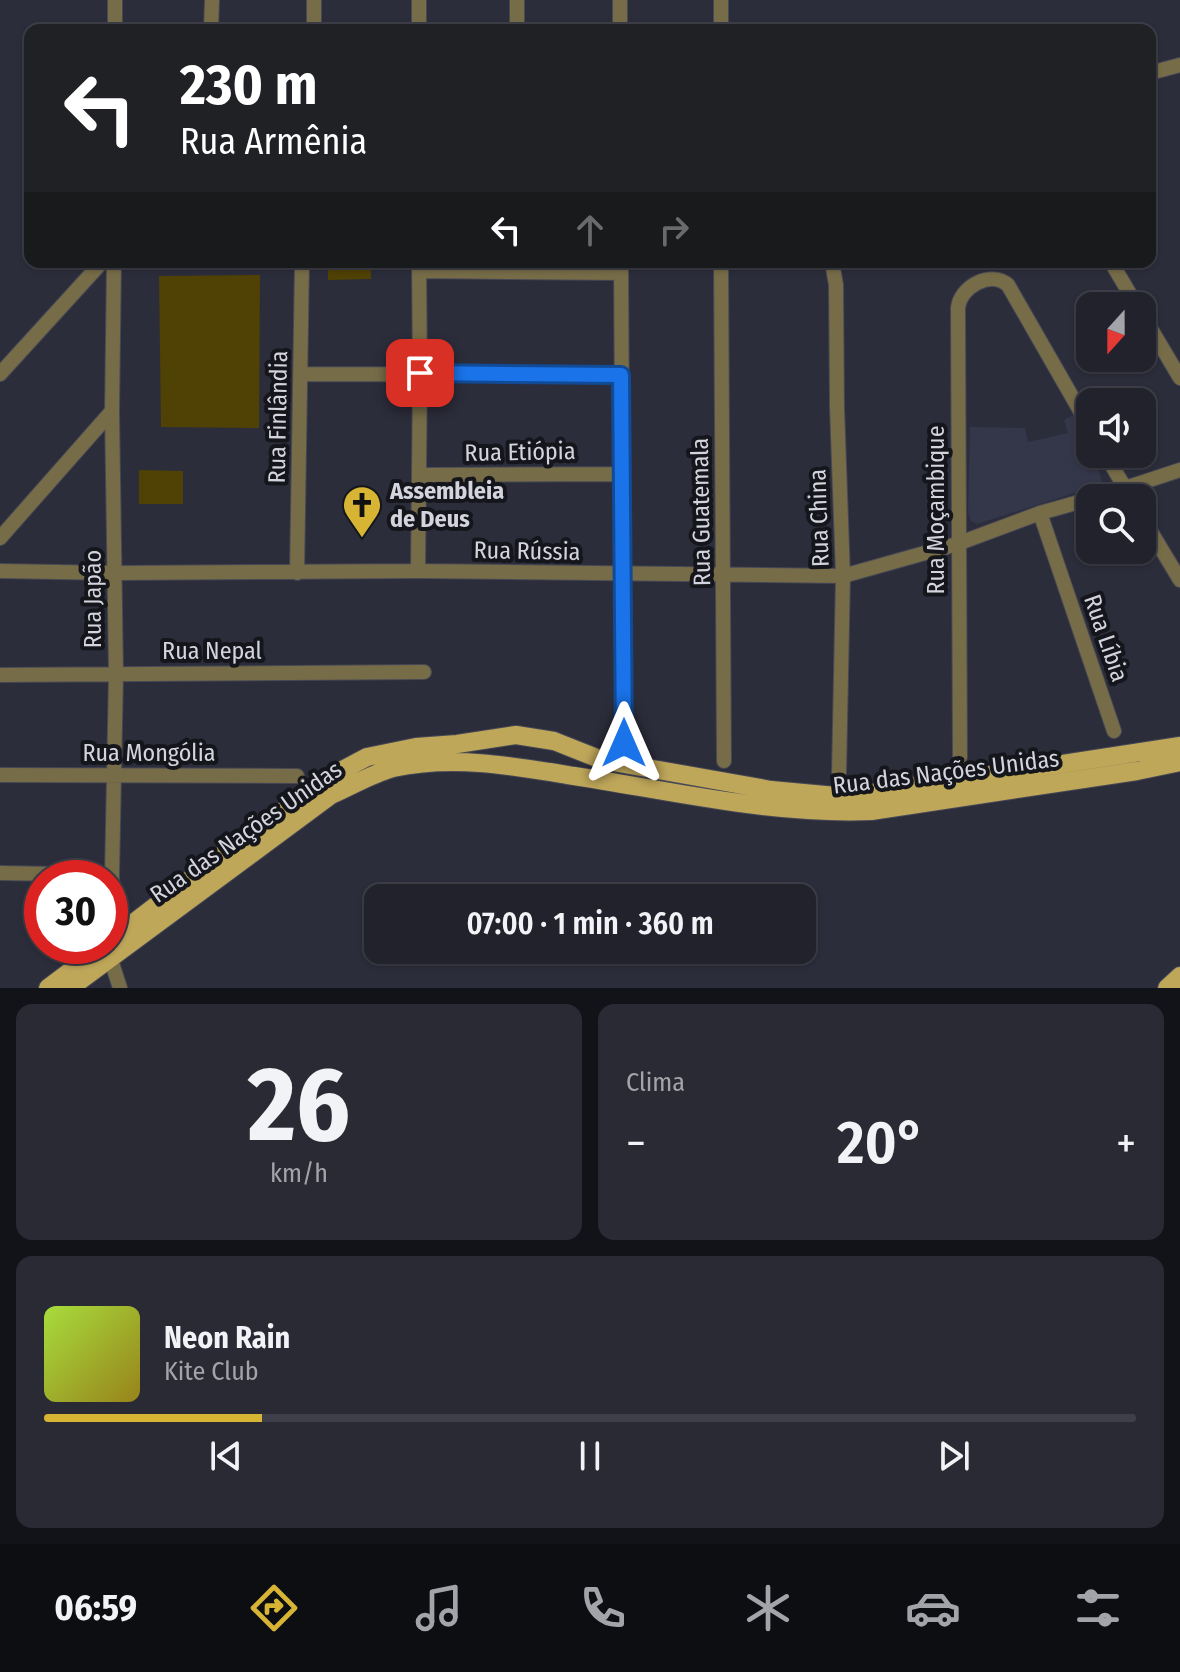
<!DOCTYPE html>
<html lang="pt">
<meta charset="utf-8">
<style>
body{margin:0;font-family:"Fira Sans Condensed",sans-serif;background:#292a34;color:#f1f3f6;height:100vh;display:flex;flex-direction:column;font-size:30px;white-space:nowrap}
*{box-sizing:border-box;margin:0}
p{font-size:26px;color:#a2a4a9}
.icon{flex:none;width:44px;height:44px;fill:none;stroke:currentColor;stroke-width:2;stroke-linecap:round;stroke-linejoin:round}
.map{position:relative;height:988px;overflow:hidden}
.drawer{display:flex;flex-direction:column;gap:16px;padding:16px;background:#121318;flex:1}
.drawer>*{flex:none}
.hud{position:absolute;left:24px;top:24px;width:1132px;height:244px;border-radius:16px;box-shadow:0 2px 6px #0004,0 0 0 2px #3e3f48;background:#202124;color:#fff;overflow:hidden}
.needle{width:52px;rotate:201deg}
.buttons{position:absolute;left:1076px;top:292px;display:grid;gap:16px}
.buttons a{display:grid;place-items:center;width:80px;height:80px;border-radius:16px;background:#21222c;box-shadow:0 2px 6px #0004,0 0 0 2px #3e3f48;font-size:40px}
.speed{position:absolute;left:24px;top:860px;display:flex;gap:16px;font-size:40px;font-weight:700;text-align:center}
.speed>*{display:grid;place-content:center;width:104px;height:104px;border-radius:50%;background:#21222c;box-shadow:0 2px 6px #0004,0 0 0 2px #3e3f48;line-height:1}
.speed .limit{border:12px solid #d22;background:#fff;color:#111}
.pin{position:absolute;display:grid;place-items:center;width:68px;height:68px;color:#fff;margin:-34px;border-radius:16px;box-shadow:0 4px 12px #0006}
.me{position:absolute;width:88px;margin:-44px;rotate:0deg;stroke-linejoin:round;filter:drop-shadow(0 0 6px #0008)}
.turn{display:flex;align-items:center;gap:28px;height:168px;padding:0 24px;font-size:36px}
.turn .icon{width:104px;height:104px;stroke-width:2.5}
.turn b{display:block;font-size:56px;line-height:68px}
.lanes{display:flex;align-items:center;height:76px;padding:0 24px;background:#0003;justify-content:center;gap:40px;direction:ltr}
.lanes .off{opacity:.35}
.big{font-size:60px;font-weight:600;line-height:1.1}
.drawer .widget{flex:1;display:flex;flex-direction:column;justify-content:center;gap:12px;min-width:0;padding:0 28px;border-radius:16px;background:#292a34}
.drawer .dial{align-items:center;gap:0}
.dial b{font-size:104px;line-height:1}
.song{display:flex;align-items:center;gap:24px}
.cover{width:96px;height:96px;border-radius:12px;background:linear-gradient(135deg,hsl(80 70% 55%),hsl(50 70% 35%))}
.played{height:8px;border-radius:4px;background:linear-gradient(90deg,#d7b434 20%,#3e3f48 20%)}
.keys{display:flex;justify-content:space-around;direction:ltr}
.heat{display:flex;justify-content:space-between;align-items:center;font-size:44px;direction:ltr}
.drawer .tiles{flex:1;display:grid;gap:16px;grid-template-columns:1fr 1fr}
.widget:last-child{grid-column:span 2}
.trip{position:absolute;left:364px;top:884px;width:452px;height:80px;border-radius:16px;background:#21222c;box-shadow:0 2px 6px #0004,0 0 0 2px #3e3f48;font-weight:600;line-height:80px;text-align:center}
.dock{display:flex;height:128px;justify-content:space-around;align-items:center;background:#0d0e12;color:#a2a4a9}
.dock .icon{width:56px;height:56px}
.dock .active{color:#d7b434}
.dock b{font-size:36px;color:#f1f3f6}
.map>svg:first-child{display:block}
.built{fill:#34364a}
.green{fill:#504105}
.lines{fill:none;stroke-linecap:round;stroke-linejoin:round}
.minor-casing{stroke:#474855;stroke-width:16}
.major-casing{stroke:#474855;stroke-width:20}
.minor{stroke:#776c48;stroke-width:14}
.major{stroke:#bfa75a;stroke-width:18}
.route-casing{stroke:#114b97;stroke-width:20}
.route{stroke:#1a73e8;stroke-width:14}
.labels{text-anchor:middle;stroke-width:8;stroke-linejoin:round;paint-order:stroke}
.street-label{font-size:24px;fill:#d3d4dd;stroke:#15161c}
.poi-label{font-size:24px;font-weight:bold;fill:#d3d4dd;stroke:#15161c;text-anchor:start}
</style>
<div class="map">
<svg width="1180" height="988" viewBox="0 0 1180 988">
<rect width="100%" height="100%" fill="#2c2d3b"/>
<path class="built" d="M1075 414 1090 443V454H1094L1103 484 977 524 971 521 968 512 970 427 1025 428 1028 442 1068 433 1064 420Z"/>
<path class="green" d="M328 262H371V279L328 280Z
M260 275 259 428 161 427 159 276Z
M139 470 183 471V504H139Z"/>
<g class="lines">
<defs>
<path id="minor" d="M115 30V0
M211 30 212 0
M314 30V0
M419 30V0
M517 30V0
M620 30V0
M721 30V0
M1150 73 1180 65
M114 262 112 411 116 674 112 875 114 923 118 935 111 960 120 988
M621 262 624 743
M721 262 724 761
M832 262 836 285 837 407 843 576 839 773
M1111 262 1137 306
M419 271 621 273
M1142 314 1180 378
M0 374 102 262
M302 374 621 375
M1105 454 1131 498
M420 475 621 474
M1095 498 1180 470
M1040 513 1114 731
M1142 517 1180 580
M0 538 112 411
M0 571 115 573 418 571 843 576 957 544 1040 513 1090 499
M418 571 420 373 419 262
M297 573 302 262
M0 675 424 672
M960 757 958 308C960 287 990 270 1008 285L1090 428
M0 775 297 776
M0 873 112 875"/>
<path id="major" d="M110 941 234 846 335 774 367 757 416 747 457 744 516 735 554 741 602 760 771 790 836 796 865 794 1180 746
M48 988 104 946
M70 988 331 795C352 786 371 774 393 768 454 755 514 766 574 776 672 791 772 815 871 811L1137 771 1180 762
M1167 988 1180 976"/>
</defs>
<use href="#minor" class="minor-casing"/>
<use href="#major" class="major-casing"/>
<use href="#minor" class="minor"/>
<use href="#major" class="major"/>
</g>
<g class="lines">
<defs>
<path id="route" d="M420 373 621 375 624 743"/>
</defs>
<use href="#route" class="route-casing"/>
<use href="#route" class="route"/>
</g>
<defs>
<symbol id="church-pin" viewBox="-11 -11 22 30"><path d="M0 17L-7.5 6A9.5 9.5 0 1 1 7.5 6Z" fill="#d7b434" stroke="#15161c"/><path d="M-1.2-6h2.4v3.5h3.3v2.4h-3.3V6h-2.4V-.1h-3.3v-2.4h3.3Z" fill="#111"/></symbol>
</defs>
<g fill-rule="evenodd">
<use href="#church-pin" x="340" y="483" width="44" height="60"/>
</g>
<g class="labels">
<g class="street-label">
<text transform="translate(278 417) rotate(-89)" y="8">Rua Finlândia</text>
<text transform="translate(520 452) rotate(-1)" y="8">Rua Etiópia</text>
<text transform="translate(936 510) rotate(-90)" y="8">Rua Moçambique</text>
<text transform="translate(701 512) rotate(-91)" y="8">Rua Guatemala</text>
<text transform="translate(819 518) rotate(-92)" y="8">Rua China</text>
<text transform="translate(527 551) rotate(1)" y="8">Rua Rússia</text>
<text transform="translate(93 599) rotate(-90)" y="8">Rua Japão</text>
<text transform="translate(1106 638) rotate(71)" y="8">Rua Líbia</text>
<text x="212" y="659">Rua Nepal</text>
<text x="149" y="761">Rua Mongólia</text>
<text transform="translate(946 772) rotate(-7)" y="8">Rua das Nações Unidas</text>
<text transform="translate(246 832) rotate(-35)" y="8">Rua das Nações Unidas</text>
</g>
<g class="poi-label">
<text x="390" y="499">Assembleia<tspan x="390" dy="28">de Deus</tspan></text>
</g>
</g>
</svg>
<div class="buttons">
<a><svg class="needle" viewBox="-14 -14 28 28"><path d="M0-13l5 13h-10z" fill="#e53935"/><path d="M0 13l5-13h-10z" fill="#a2a4a9"/></svg></a>
<a><svg class="icon" aria-label="sound" viewBox="0 0 24 24"><path d="M4 9h4l5-4v14l-5-4H4zM17 9q2 3 0 6"/></svg></a>
<a><svg class="icon" aria-label="search" viewBox="0 0 24 24"><circle cx="10" cy="10" r="6"/><path d="M15 15l6 6"/></svg></a>
</div>
<div class="speed"><div class="limit">30</div></div>
<div class="pin" style="left:420px;top:373px;background:#d93025"><svg class="icon" aria-label="arrive" viewBox="0 0 24 24"><path d="M6 21V4h12l-3 4 3 4H6"/></svg></div>
<svg class="me" style="left:624px;top:743px" viewBox="-20 -20 40 40"><path d="M0-17L14 15 0 8-14 15z" fill="#1a73e8" stroke="#fff" stroke-width="4"/></svg>
<div class="trip">07:00 · 1 min · 360 m</div>
<div class="hud">
<div class="turn"><svg class="icon" aria-label="left" viewBox="0 0 24 24"><path d="M17 20v-9H6M10 6l-5 5 5 5"/></svg><div><b>230 m</b>Rua Armênia</div></div>
<div class="lanes"><svg class="icon" aria-label="left" viewBox="0 0 24 24"><path d="M17 20v-9H6M10 6l-5 5 5 5"/></svg><svg class="icon off" aria-label="ahead" viewBox="0 0 24 24"><path d="M12 20V5M6 11l6-6 6 6"/></svg><svg class="icon off" aria-label="right" viewBox="0 0 24 24"><path d="M7 20v-9h11M14 6l5 5-5 5"/></svg></div>
</div>
</div>
<section class="drawer">
<div class="tiles">
<div class="widget dial"><b>26</b><p>km/h</p></div>
<div class="widget"><p>Clima</p>
<div class="heat"><a>−</a><b class="big">20°</b><a>+</a></div>
</div>
<div class="widget">
<div class="song"><i class="cover"></i><div><b>Neon Rain</b><p>Kite Club</p></div></div>
<div class="played"></div>
<div class="keys"><svg class="icon" aria-label="previous" viewBox="0 0 24 24"><path d="M18 5L8 12l10 7zM5 5v14"/></svg><svg class="icon" aria-label="pause" viewBox="0 0 24 24"><path d="M8 5v14M16 5v14"/></svg><svg class="icon" aria-label="next" viewBox="0 0 24 24"><path d="M6 5l10 7-10 7zM19 5v14"/></svg></div>
</div>
</div>
</section>
<nav class="dock">
<b>06:59</b>
<svg class="icon active" aria-label="directions" viewBox="0 0 24 24"><path d="M12 3l9 9-9 9-9-9zM9 14v-3h6M13 9l2 2-2 2"/></svg>
<svg class="icon" aria-label="music" viewBox="0 0 24 24"><path d="M9 18V5l10-2v13"/><circle cx="6" cy="18" r="3"/><circle cx="16" cy="16" r="3"/></svg>
<svg class="icon" aria-label="phone" viewBox="0 0 24 24"><path d="M5 4h4l2 5-3 2q2 4 5 5l2-3 5 2v4C11 20 4 13 5 4z"/></svg>
<svg class="icon" aria-label="climate" viewBox="0 0 24 24"><path d="M12 3v18M4 7l16 10M4 17L20 7"/></svg>
<svg class="icon" aria-label="car" viewBox="0 0 24 24"><path d="M5 17H2v-5l4-1 3-4h7l3 4 3 1v5h-3M9 17h6M6 11h13"/><circle cx="7" cy="17" r="2"/><circle cx="17" cy="17" r="2"/></svg>
<svg class="icon" aria-label="filters" viewBox="0 0 24 24"><path d="M4 7h16M4 17h16"/><circle cx="9" cy="7" r="2"/><circle cx="15" cy="17" r="2"/></svg>
</nav>
